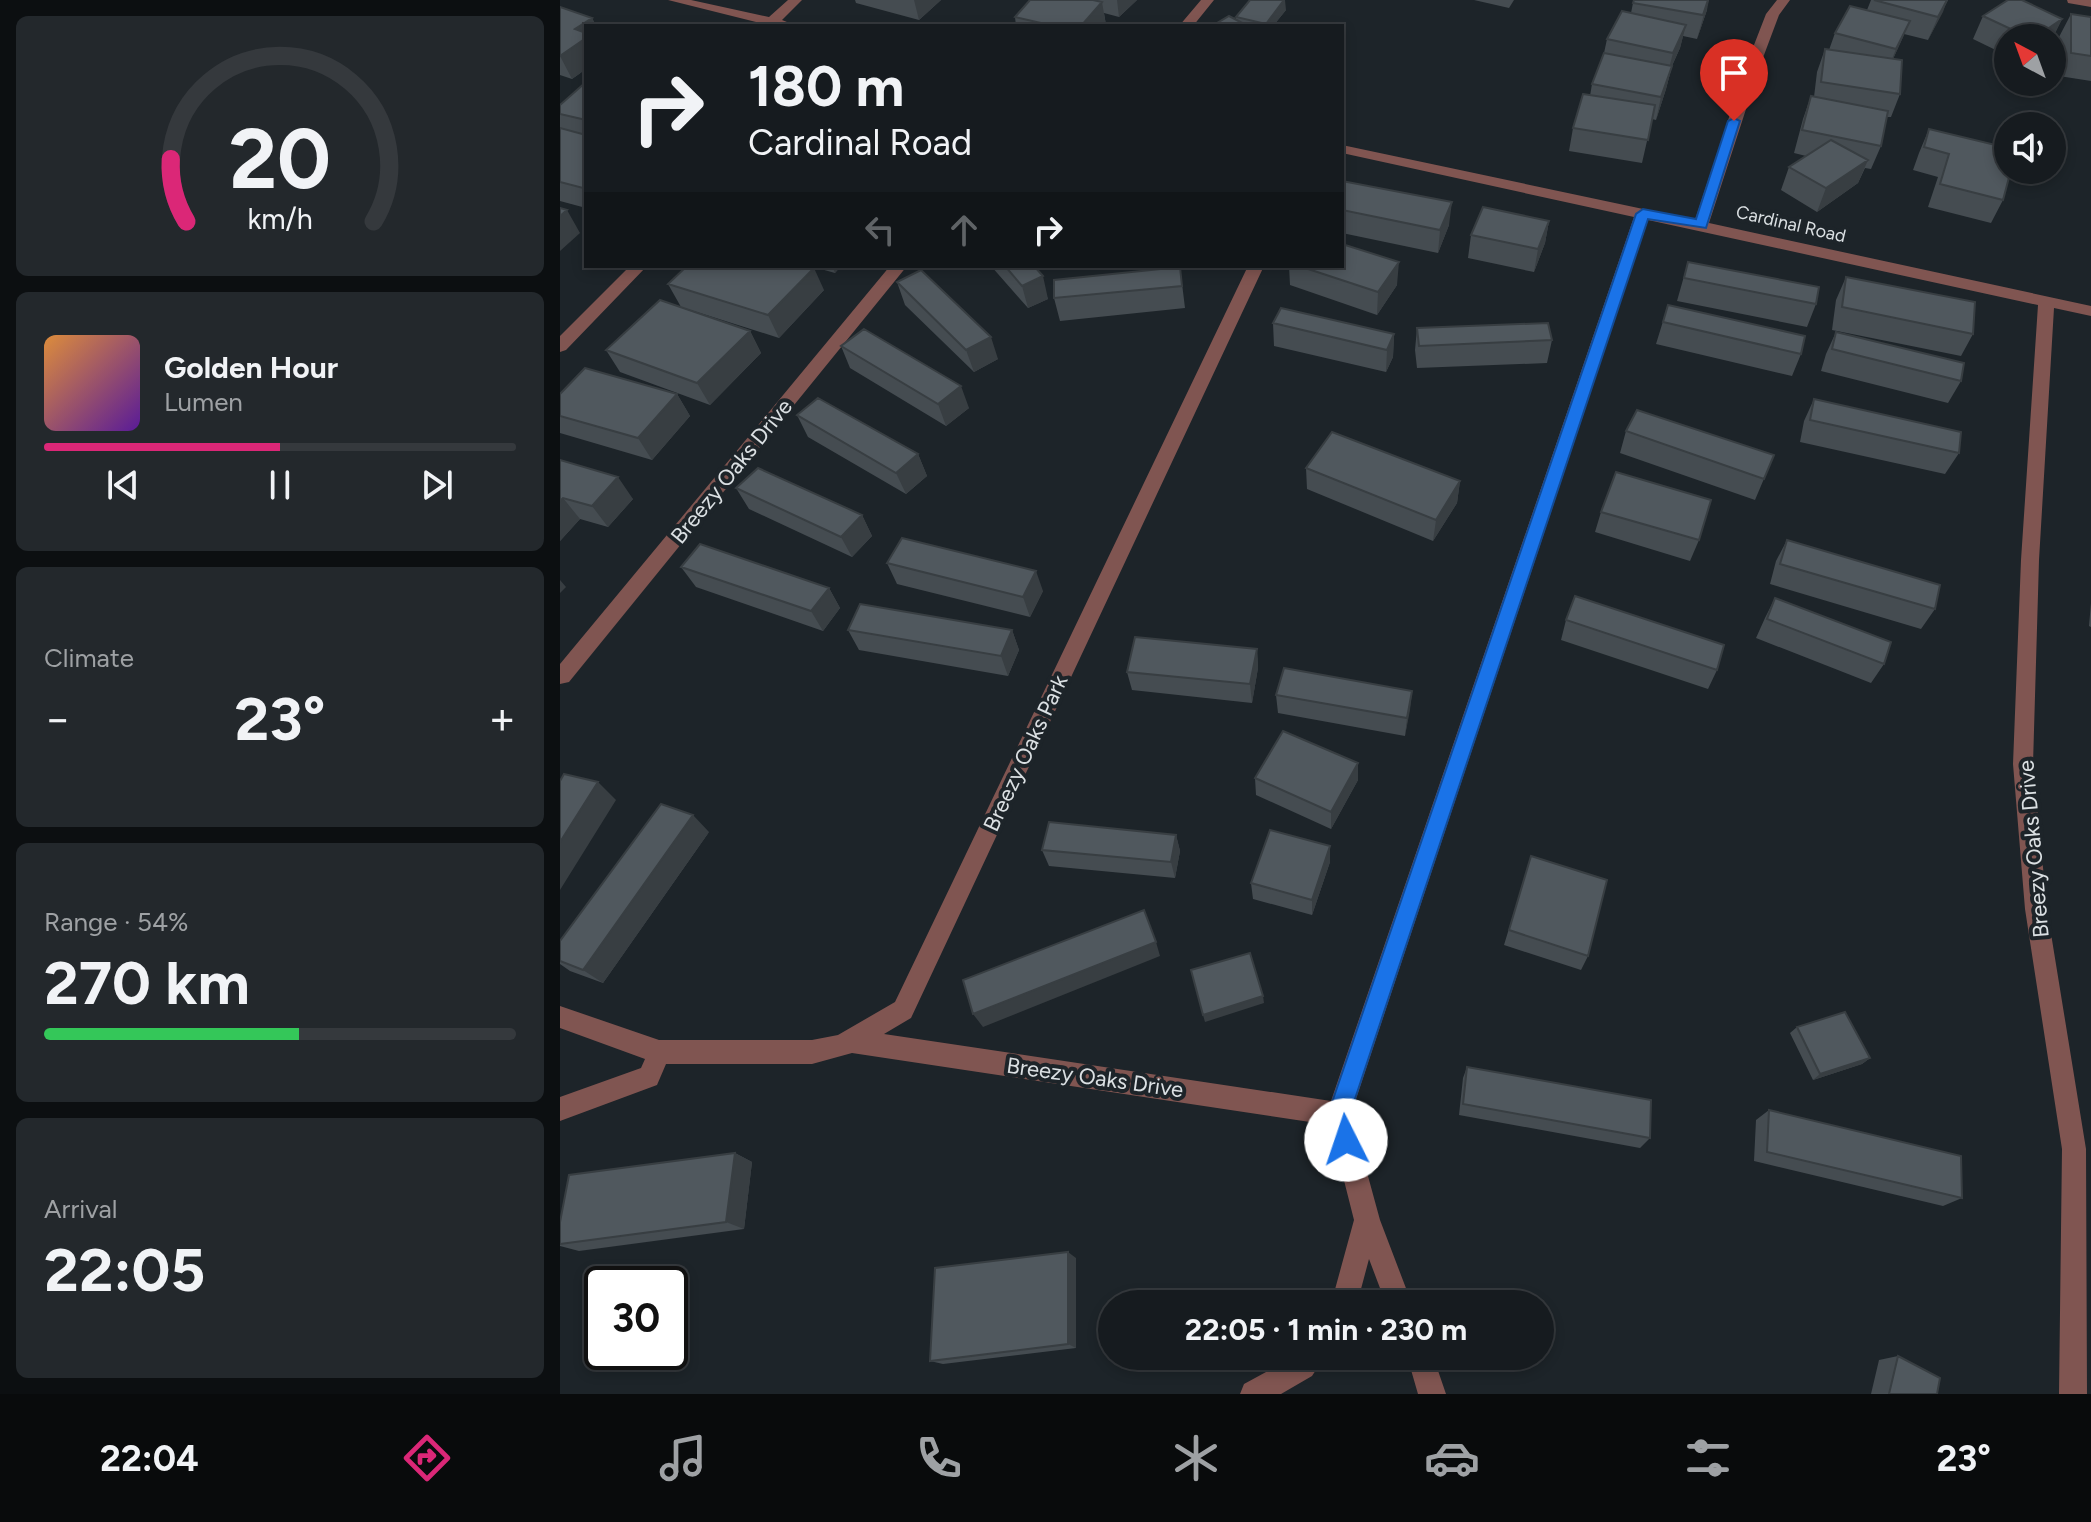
<!DOCTYPE html>
<meta charset="utf-8">
<style>
body{margin:0;font-family:Figtree,sans-serif;background:#23282c;color:#f1f3f6;height:100vh;display:flex;flex-direction:column;font-size:30px;white-space:nowrap}
*{box-sizing:border-box;margin:0}
p{font-size:26px;color:#9ea1a4}
.icon{flex:none;width:44px;height:44px;fill:none;stroke:currentColor;stroke-width:2;stroke-linecap:round;stroke-linejoin:round}
.map{position:relative;flex:1;overflow:hidden}
.sheet{display:flex;flex-direction:column;gap:16px;padding:16px;background:#0c0f11;width:560px}
.sheet>*{flex:none}
.hud{position:absolute;left:24px;top:24px;width:760px;height:244px;border-radius:0px;box-shadow:0 4px 12px #0003,0 0 0 2px #35393d;background:#161b1f;color:#f1f3f6;overflow:hidden}
.needle{width:52px;rotate:319deg}
.tools{position:absolute;left:1434px;top:24px;display:grid;gap:16px}
.tools a{display:grid;place-items:center;width:72px;height:72px;border-radius:50%;background:#161b1f;box-shadow:0 4px 12px #0003,0 0 0 2px #35393d;font-size:40px}
.speed{position:absolute;left:24px;top:1266px;display:flex;gap:16px;font-size:40px;font-weight:700;text-align:center}
.speed>*{display:grid;place-content:center;width:104px;height:104px;border-radius:50%;background:#161b1f;box-shadow:0 4px 12px #0003,0 0 0 2px #35393d;line-height:1}
.speed .limit{border:4px solid #111;border-radius:12px;background:#fff;color:#111}
.pin{position:absolute;display:grid;place-items:center;width:68px;height:68px;color:#fff;margin:-82px -34px;border-radius:50% 50% 50% 0;rotate:-45deg;box-shadow:0 0 8px #0007}
.pin .icon{rotate:45deg}
.me{position:absolute;width:88px;margin:-44px;rotate:356deg;stroke-linejoin:round;filter:drop-shadow(0 0 6px #0008)}
.turn{display:flex;align-items:center;gap:28px;height:168px;padding:0 32px;font-size:36px}
.turn .icon{width:104px;height:104px;stroke-width:2.5}
.turn b{display:block;font-size:56px;line-height:68px}
.lanes{display:flex;align-items:center;height:76px;padding:0 32px;background:#0003;justify-content:center;gap:40px;direction:ltr}
.lanes .off{opacity:.35}
.big{font-size:60px;font-weight:700;line-height:1.1}
.sheet .widget{flex:1;display:flex;flex-direction:column;justify-content:center;gap:12px;min-width:0;padding:0 28px;border-radius:12px;background:#23282c}
.sheet .dial{align-items:center;gap:0}
.dial svg{height:208px;overflow:visible;fill:none;stroke:#35393d;stroke-width:7;stroke-linecap:round;text-anchor:middle}
.dial text{fill:#f1f3f6;stroke:none}
.song{display:flex;align-items:center;gap:24px}
.cover{width:96px;height:96px;border-radius:12px;background:linear-gradient(135deg,hsl(30 70% 55%),hsl(270 70% 35%))}
.played{height:8px;border-radius:4px;background:linear-gradient(90deg,#db2777 50%,#35393d 50%)}
.keys{display:flex;justify-content:space-around;direction:ltr}
.heat{display:flex;justify-content:space-between;align-items:center;font-size:44px;direction:ltr}
.charge{height:12px;border-radius:6px;background:linear-gradient(90deg,#34c759 54%,#35393d 0)}
.trip{position:absolute;left:538px;top:1290px;width:456px;height:80px;border-radius:40px;background:#161b1f;box-shadow:0 4px 12px #0003,0 0 0 2px #35393d;font-weight:700;line-height:80px;text-align:center}
.menu{display:flex;height:128px;justify-content:space-around;align-items:center;background:#090b0c;color:#9ea1a4}
.menu .icon{width:56px;height:56px}
.menu .active{color:#db2777}
.menu b{font-size:36px;color:#f1f3f6}
main{display:flex;flex:1;min-height:0}
.map>svg:first-child{display:block}
.lines{fill:none;stroke-linecap:round;stroke-linejoin:round}
.minor{fill:#805551;fill-rule:evenodd}
.wall{fill:#454c51}
.shaded-wall{fill:#383e42}
.building{fill:#50585e;stroke:#383e42;stroke-width:2}
.route{fill:#1a73e8;stroke:#114b97;stroke-width:2}
.labels{text-anchor:middle;stroke-width:8;stroke-linejoin:round;paint-order:stroke}
.far-street-label{font-size:18px;fill:#dbe0e3;stroke:#1d2429}
.street-label{font-size:22px;fill:#dbe0e3;stroke:#1d2429}
</style>
<main>
<section class="sheet">
<div class="widget dial"><svg viewBox="0 0 100 80">
<path d="M14 69A42 42 0 1 1 86 69"/>
<path d="M14 69A42 42 0 0 1 8 45" stroke="#db2777"/>
<text x="50" y="56" font-size="32" font-weight="700">20</text>
<text x="50" y="72" font-size="11">km/h</text>
</svg></div>
<div class="widget">
<div class="song"><i class="cover"></i><div><b>Golden Hour</b><p>Lumen</p></div></div>
<div class="played"></div>
<div class="keys"><svg class="icon" aria-label="previous" viewBox="0 0 24 24"><path d="M18 5L8 12l10 7zM5 5v14"/></svg><svg class="icon" aria-label="pause" viewBox="0 0 24 24"><path d="M8 5v14M16 5v14"/></svg><svg class="icon" aria-label="next" viewBox="0 0 24 24"><path d="M6 5l10 7-10 7zM19 5v14"/></svg></div>
</div>
<div class="widget"><p>Climate</p>
<div class="heat"><a>−</a><b class="big">23°</b><a>+</a></div>
</div>
<div class="widget"><p>Range · 54%</p><b class="big">270 km</b><div class="charge"></div></div>
<div class="widget"><p>Arrival</p><b class="big">22:05</b></div>
</section>
<div class="map">
<svg width="1531" height="1394" viewBox="0 0 1531 1394">
<rect width="100%" height="100%" fill="#1d2429"/>
<g class="lines">
<path class="minor" d="M108 0H131L209 17 228 0H242L222 20 237 26H212Z
M641 0H654L633 26H619Z
M1217 0H1230L1219 15 1201 63 1149 223 1531 306V316L1494 308 1479 560 1473 764 1487 909 1526 1149 1527 1394H1499L1502 1149 1465 909 1453 764 1461 560 1478 305 1088 220 791 1114 820 1220 852 1304H826L809 1259 797 1304H771L794 1220 770 1125 292 1053 252 1064H106L97 1085 0 1121V1097L81 1068 85 1059 0 1028V1006L99 1040H252L278 1035 335 1002 688 266H704L351 1018 324 1034 771 1101 1074 217 782 153V145L1135 220 1187 63 1206 14Z
M1507 0H1531V7L1508 3Z
M70 266H87L6 350 0 352V336Z
M330 266H347L9 682 0 684V664Z
M735 1356H765L752 1376 721 1394H680L684 1384Z
M847 1356H873L886 1394H858Z"/>
</g>
<path class="wall" d="M295 0H381L359 20 296 3Z
M470 0H577L559 17 544 13 546 25 545 26H456L455 17Z
M914 0H954L949 8Z
M1311 0H1388L1368 40 1344 34 1333 59 1340 94 1331 117H1327L1321 146 1311 169 1305 168 1298 183 1257 212 1221 190 1229 167 1246 156 1234 153 1243 119 1251 96 1254 97 1257 72 1265 49 1269 50 1275 33 1307 10Z
M1073 3 1147 10 1137 39 1123 36 1120 48 1112 66 1106 89 1096 120 1092 119 1082 163 1009 151 1013 128 1030 96 1032 84 1044 53 1047 39 1071 13Z
M0 7 32 18 36 26H26V69L12 79 0 75Z
M726 10 713 26H652L676 20V17Z
M1511 14 1531 17V81L1499 76V37Z
M1423 16 1502 19 1492 39V38H1448V56L1413 39Z
M26 82V208L0 201V105Z
M1369 129 1443 200 1431 223 1368 207 1378 177 1353 170 1359 153Z
M782 181 889 225 878 253 782 233Z
M989 221 985 243 974 272 908 258 911 235Z
M1128 262 1256 304 1247 327 1117 301Z
M250 266H281L275 273Z
M431 266H474L488 299 468 308Z
M729 266H782L837 285 817 315 730 285Z
M620 267 625 308 500 321 494 298Z
M1286 277 1413 334 1401 356 1272 330 1276 300Z
M337 282 438 359 414 372 345 305Z
M108 284 264 290 219 338 121 307Z
M1108 305 1241 354 1232 376 1096 344Z
M713 323 834 334 833 357 826 372 714 346Z
M857 328 992 340 987 363 857 368 855 350Z
M190 331 201 353 150 405 60 372 46 350Z
M1276 332 1401 381 1388 403 1261 371 1266 354Z
M281 346 409 408 386 426 290 368Z
M0 394H117L130 416 92 460 0 433Z
M1254 399 1399 453 1385 474 1240 442 1244 421Z
M237 415 358 454 367 476 346 494 248 437Z
M1066 431 1214 455 1195 500 1060 453Z
M0 460 73 499 48 527 20 519 0 541Z
M746 468 900 481 897 503 873 541 747 489Z
M176 488 302 515 312 536 292 557 189 509Z
M1041 512 1139 540 1130 561 1035 532Z
M1227 540 1375 609 1361 629 1210 584 1216 561Z
M327 563 483 591 470 617 337 584Z
M121 567 269 588 280 608 263 631 136 587Z
M1215 598 1324 664 1311 683 1196 638 1205 618Z
M1531 603V627L1529 626Z
M1006 620 1157 670 1148 689 1001 640Z
M288 630H452L459 650 448 676 299 650Z
M697 649 698 668 692 703 572 690 567 672Z
M852 691 845 736 718 713 716 695Z
M798 763V780L771 829 696 795 695 778Z
M149 832 43 983 10 971 0 964V941Z
M616 835 620 851 615 878 489 866 482 850Z
M770 846V862L752 915 693 899 691 883Z
M971 856 1028 956 1021 970 944 945Z
M1237 1027 1310 1058 1302 1064 1253 1080 1230 1033Z
M907 1067 1090 1138 1080 1148 899 1115 903 1078Z
M1209 1110 1402 1198 1383 1206 1194 1161 1196 1120Z
M175 1153 192 1162 184 1229 19 1251 0 1246V1222Z
M516 1258V1348L383 1364 370 1361Z
M1338 1356 1377 1394H1311L1319 1360Z"/>
<path class="shaded-wall" d="M354 0H381L359 20Z
M557 0H577L559 17Z
M724 0H725L726 10 713 26H706V24Z
M1148 0H1149L1147 10 1137 39Z
M1387 0 1383 12 1368 40 1378 17Z
M542 2 546 25 545 26H521Z
M32 18 36 26H26V69L12 79 0 56 15 29Z
M1502 19 1492 39V38H1474Z
M1350 21 1340 44 1327 72 1336 49Z
M1126 25 1120 48 1107 76 1113 53Z
M1112 66 1106 89 1096 120 1101 97Z
M1308 160 1298 183 1257 212 1266 188Z
M892 202 889 225 878 253 880 230Z
M7 210 20 233 0 251V216Z
M989 221 985 243 974 272 978 249Z
M839 262 837 285 817 315 818 292Z
M272 266H281L275 273Z
M254 268 264 290 219 338 208 315Z
M483 276 488 299 468 308 462 286Z
M190 331 201 353 150 405 137 383Z
M834 334 833 357 826 372 827 350Z
M431 337 438 359 414 372 406 350Z
M401 386 409 408 386 426 378 404Z
M117 394 130 416 92 460 78 438Z
M358 454 367 476 346 494 336 473Z
M58 477 73 499 48 527 32 506Z
M900 481 897 503 873 541 876 520Z
M3 498 20 519 0 541V501Z
M302 515 312 536 292 557 281 537Z
M476 571 483 591 470 617 463 597Z
M0 580 6 587 0 593Z
M269 588 280 608 263 631 251 611Z
M452 630 459 650 448 676 441 656Z
M697 649 698 668 692 703 690 684Z
M852 691 850 710 845 736 847 718Z
M798 763V780L771 829V812Z
M38 782 56 800 0 890V842Z
M133 815 149 832 43 983 23 970Z
M616 835 620 851 615 878 611 862Z
M770 846V862L752 915V900Z
M596 942 600 956 423 1027 413 1014Z
M703 996 704 1003 645 1022 643 1015Z
M1310 1058 1302 1064 1253 1080 1260 1074Z
M175 1153 192 1162 184 1229 166 1222Z
M508 1252 516 1258V1348L508 1344Z"/>
<path class="building" d="M470 0H533L542 2 521 26H494L455 17Z
M690 0H724L706 24 676 17Z
M1074 0H1148L1143 15 1073 3Z
M1314 0H1387L1378 17Z
M1448 0H1462L1502 19 1474 38H1470L1423 16Z
M1290 6 1350 21 1336 49 1275 33Z
M0 7 32 18 15 29 26 33V38L0 56Z
M1062 11 1126 25 1113 53 1047 39Z
M1511 14 1531 17V56L1511 53Z
M669 16 688 26H652Z
M1265 49 1342 60 1340 94 1261 82Z
M1044 53 1112 66 1101 97 1032 84Z
M26 82V120L0 114V105Z
M1023 94 1095 105 1088 140 1013 128Z
M1251 96 1328 111 1321 146 1242 130Z
M0 128 26 135V186L23 188 0 182Z
M1369 129 1448 148V170H1451L1443 200 1380 184 1389 154 1364 147Z
M1271 140 1308 160 1266 188 1229 167Z
M782 181 892 202 880 230 782 210Z
M923 207 989 221 978 249 911 235Z
M0 208 7 210 0 216Z
M782 244 839 262 818 292 739 266H782Z
M1128 262 1259 287 1256 304 1124 278Z
M127 266H249L254 268 208 315 108 284Z
M445 266H474L483 276 462 286Z
M620 267 622 286 494 298V280Z
M361 270 431 337 406 350 337 282Z
M1286 277 1415 302 1413 334 1282 307Z
M100 300 190 331 137 383 46 350Z
M1108 305 1245 336 1241 354 1103 322Z
M721 308 834 334 827 350 713 323Z
M988 323 992 340 859 346 857 328Z
M304 329 401 386 378 404 281 346Z
M1276 332 1404 363 1401 381 1272 349Z
M25 368 117 394 78 438 0 416V394Z
M258 398 358 454 336 473 237 415Z
M1254 399 1401 432 1399 453 1250 420Z
M1077 410 1214 455 1204 479 1066 431Z
M772 432 900 481 876 520 746 468Z
M0 460 58 477 32 506 3 498 0 501Z
M198 468 302 515 281 537 176 488Z
M1056 472 1151 500 1139 540 1041 512Z
M342 538 476 571 463 597 327 563Z
M1227 540 1380 585 1375 609 1220 564Z
M140 544 269 588 251 611 121 567Z
M1015 596 1164 645 1157 670 1006 620Z
M1215 598 1331 642 1324 664 1207 619Z
M300 604 452 630 441 656 288 630Z
M575 637 697 649 690 684 567 672Z
M724 668 852 691 847 718 716 695Z
M723 731 798 763 771 812 695 778Z
M4 774 38 782 0 842V781Z
M101 804 133 815 23 970 0 961V941Z
M489 822 616 835 611 862 482 850Z
M710 830 770 846 752 900 691 883Z
M971 856 1047 880 1028 956 949 930Z
M584 910 596 942 413 1014 403 980Z
M690 953 703 996 643 1015 631 970Z
M1285 1012 1310 1058 1260 1074 1237 1027Z
M907 1067 1091 1100 1090 1138 903 1104Z
M1209 1110 1401 1156 1402 1198 1207 1152Z
M175 1153 166 1222 0 1244V1222L9 1175Z
M508 1252V1344L370 1361 375 1268Z
M1338 1356 1380 1378 1377 1394H1329Z"/>
<path class="route" d="M1174 118 1180 121 1146 228 1088 219 790 1114 797 1140 794 1148 786 1152 778 1148 768 1114 1076 214 1083 209 1136 219 1168 121Z"/>
<g class="labels">
<g class="far-street-label">
<text transform="translate(1231 224) rotate(13)" y="6">Cardinal Road</text>
</g>
<g class="street-label">
<text transform="translate(171 471) rotate(-51)" y="8">Breezy Oaks Drive</text>
<text transform="translate(465 753) rotate(-65)" y="8">Breezy Oaks Park</text>
<text transform="translate(1473 849) rotate(-95)" y="8">Breezy Oaks Drive</text>
<text transform="translate(535 1077) rotate(8)" y="8">Breezy Oaks Drive</text>
</g>
</g>
</svg>
<div class="tools">
<a><svg class="needle" viewBox="-14 -14 28 28"><path d="M0-13l5 13h-10z" fill="#e53935"/><path d="M0 13l5-13h-10z" fill="#9ea1a4"/></svg></a>
<a><svg class="icon" aria-label="sound" viewBox="0 0 24 24"><path d="M4 9h4l5-4v14l-5-4H4zM17 9q2 3 0 6"/></svg></a>
</div>
<div class="speed"><div class="limit">30</div></div>
<div class="pin" style="left:1174px;top:121px;background:#d93025"><svg class="icon" aria-label="arrive" viewBox="0 0 24 24"><path d="M6 21V4h12l-3 4 3 4H6"/></svg></div>
<svg class="me" style="left:786px;top:1140px" viewBox="-20 -20 40 40"><circle r="19" fill="#fff"/><path d="M0-13L10 11 0 6-10 11z" fill="#1a73e8"/></svg>
<div class="trip">22:05 · 1 min · 230 m</div>
<div class="hud">
<div class="turn"><svg class="icon" aria-label="right" viewBox="0 0 24 24"><path d="M7 20v-9h11M14 6l5 5-5 5"/></svg><div><b>180 m</b>Cardinal Road</div></div>
<div class="lanes"><svg class="icon off" aria-label="left" viewBox="0 0 24 24"><path d="M17 20v-9H6M10 6l-5 5 5 5"/></svg><svg class="icon off" aria-label="ahead" viewBox="0 0 24 24"><path d="M12 20V5M6 11l6-6 6 6"/></svg><svg class="icon" aria-label="right" viewBox="0 0 24 24"><path d="M7 20v-9h11M14 6l5 5-5 5"/></svg></div>
</div>
</div>
</main>
<nav class="menu">
<b>22:04</b>
<svg class="icon active" aria-label="directions" viewBox="0 0 24 24"><path d="M12 3l9 9-9 9-9-9zM9 14v-3h6M13 9l2 2-2 2"/></svg>
<svg class="icon" aria-label="music" viewBox="0 0 24 24"><path d="M9 18V5l10-2v13"/><circle cx="6" cy="18" r="3"/><circle cx="16" cy="16" r="3"/></svg>
<svg class="icon" aria-label="phone" viewBox="0 0 24 24"><path d="M5 4h4l2 5-3 2q2 4 5 5l2-3 5 2v4C11 20 4 13 5 4z"/></svg>
<svg class="icon" aria-label="climate" viewBox="0 0 24 24"><path d="M12 3v18M4 7l16 10M4 17L20 7"/></svg>
<svg class="icon" aria-label="car" viewBox="0 0 24 24"><path d="M5 17H2v-5l4-1 3-4h7l3 4 3 1v5h-3M9 17h6M6 11h13"/><circle cx="7" cy="17" r="2"/><circle cx="17" cy="17" r="2"/></svg>
<svg class="icon" aria-label="filters" viewBox="0 0 24 24"><path d="M4 7h16M4 17h16"/><circle cx="9" cy="7" r="2"/><circle cx="15" cy="17" r="2"/></svg>
<b>23°</b>
</nav>
